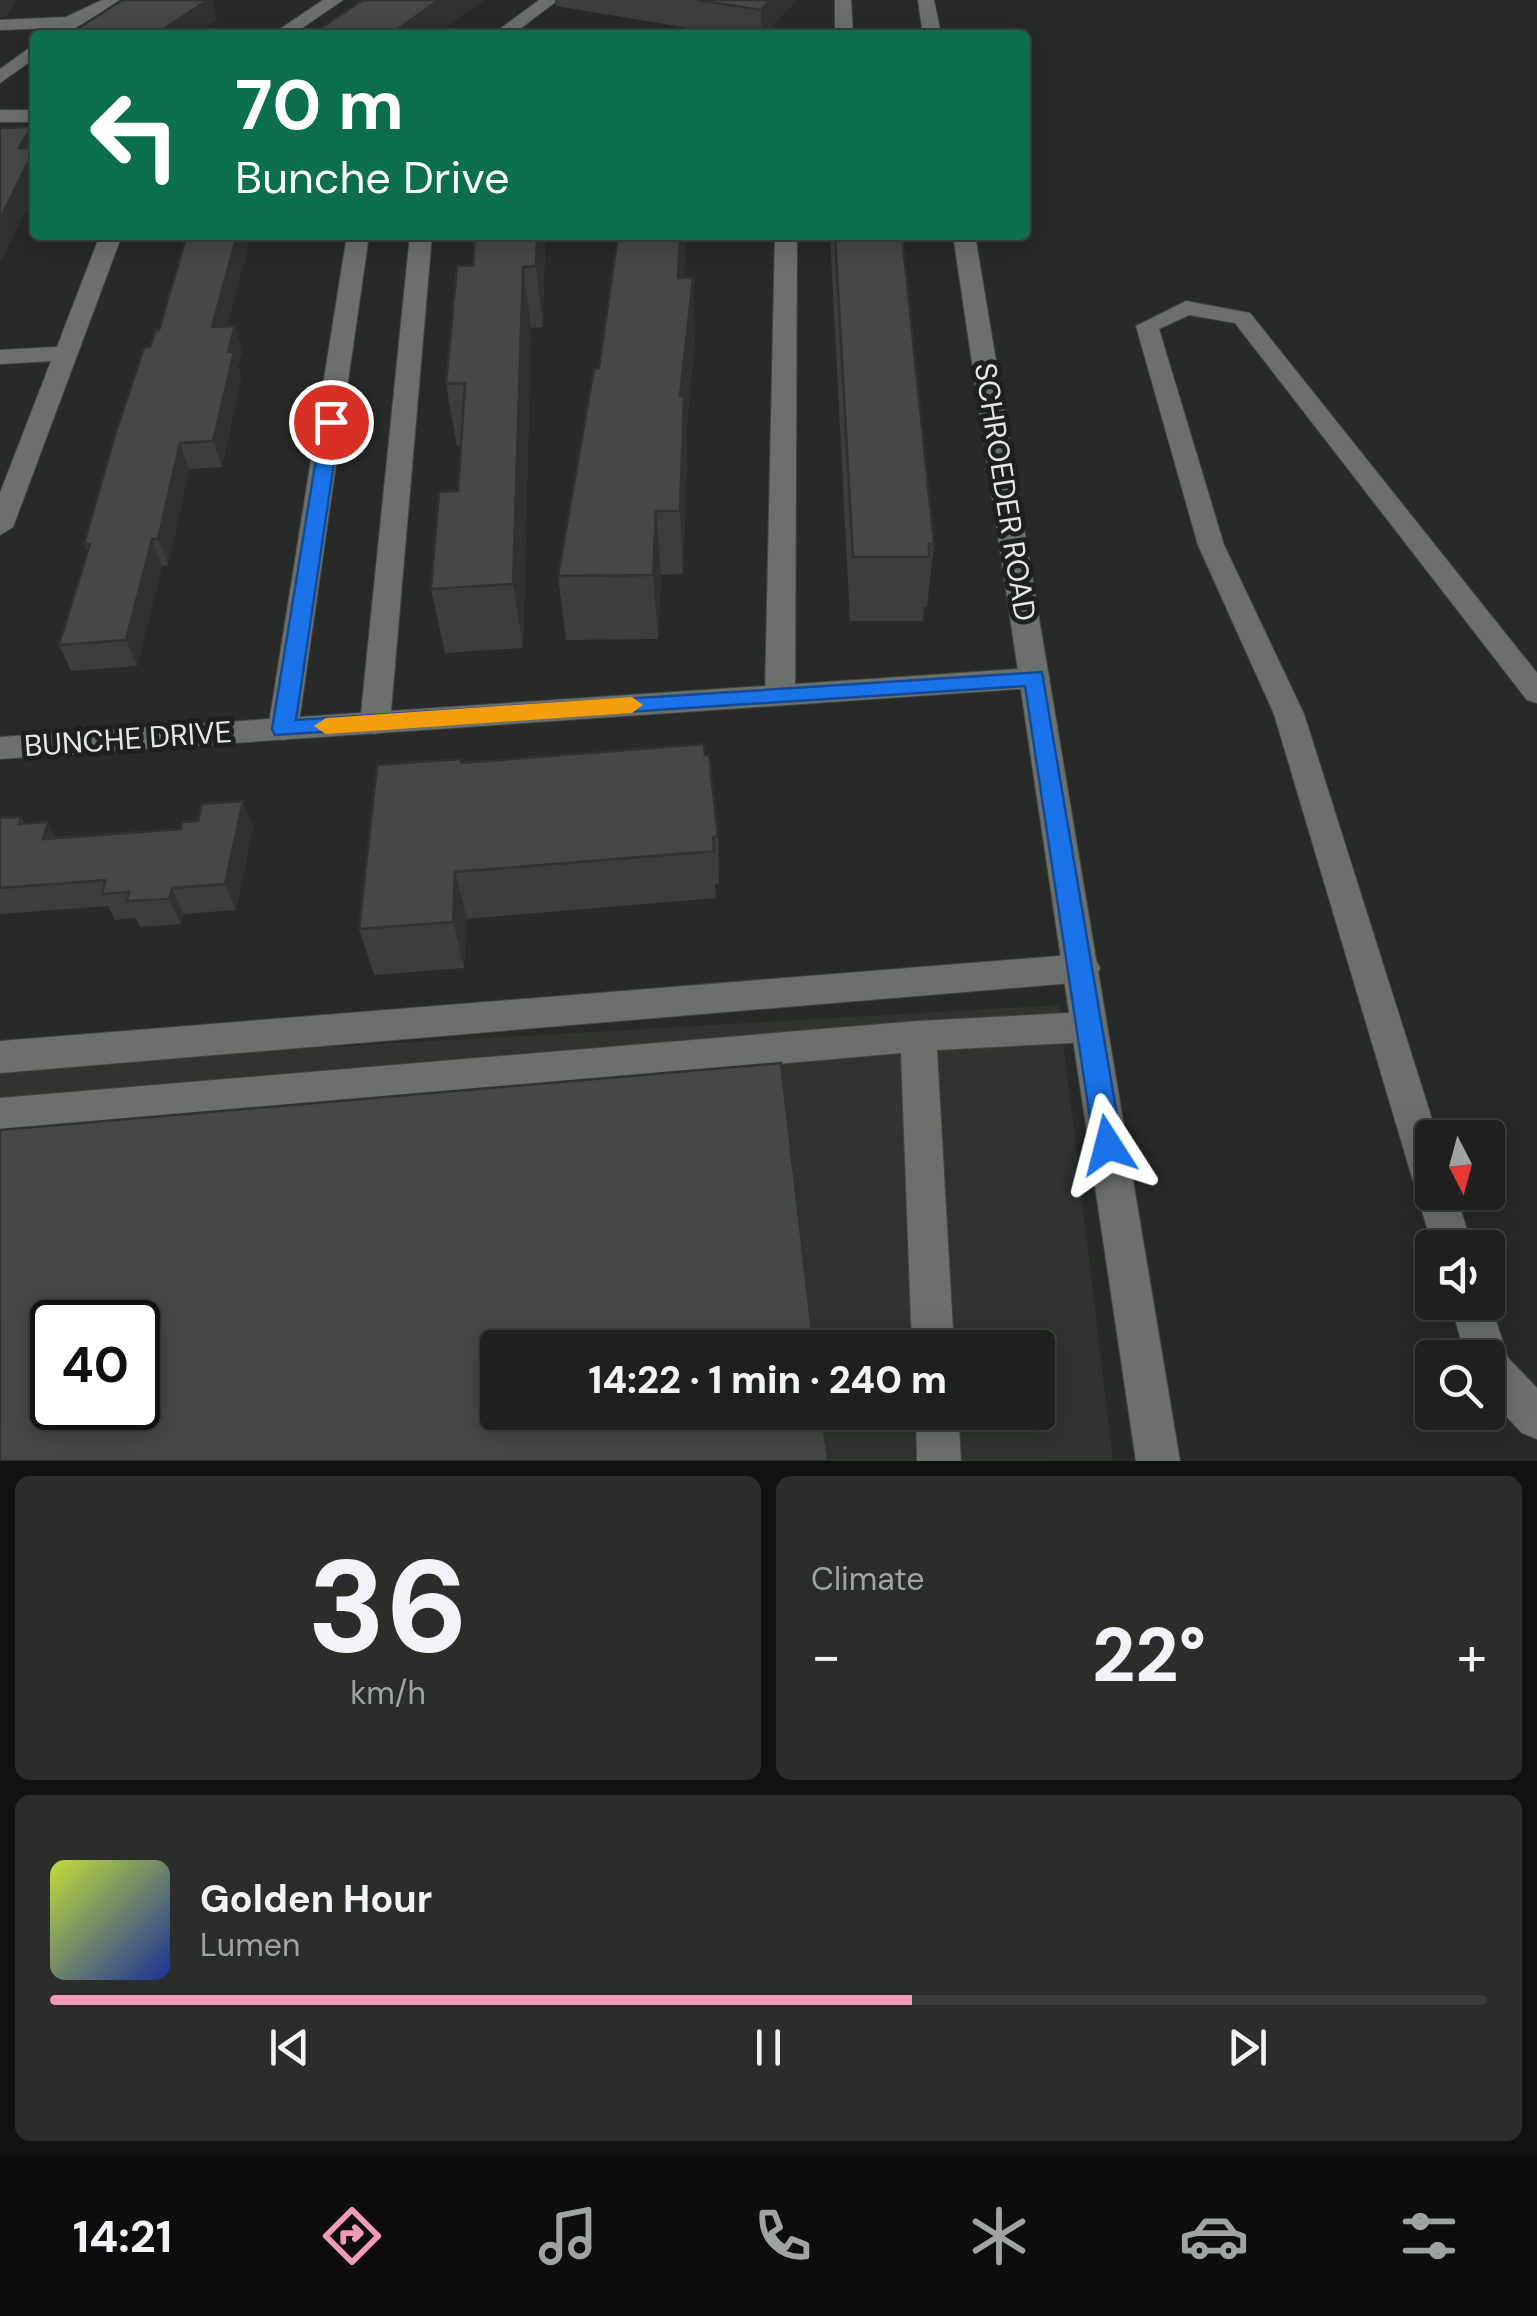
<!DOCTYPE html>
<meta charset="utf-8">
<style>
body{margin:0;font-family:"DM Sans",sans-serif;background:#2a2d2a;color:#f1f3f6;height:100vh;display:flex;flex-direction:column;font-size:38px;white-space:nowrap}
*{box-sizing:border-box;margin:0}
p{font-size:32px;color:#a0a3a4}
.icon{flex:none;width:55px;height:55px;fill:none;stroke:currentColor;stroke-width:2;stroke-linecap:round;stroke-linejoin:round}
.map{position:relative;height:1461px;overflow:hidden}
.side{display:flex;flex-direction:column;gap:15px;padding:15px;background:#101210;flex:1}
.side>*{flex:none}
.guide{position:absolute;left:30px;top:30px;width:1000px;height:210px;border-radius:10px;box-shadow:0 5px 25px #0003,0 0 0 2px #3b3e3b;background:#0b6e4f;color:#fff;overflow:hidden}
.needle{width:65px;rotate:174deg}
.buttons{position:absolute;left:1415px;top:1120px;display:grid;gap:20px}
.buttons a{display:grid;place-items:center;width:90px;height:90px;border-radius:10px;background:#1d201d;box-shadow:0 5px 25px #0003,0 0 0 2px #3b3e3b;font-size:50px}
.speed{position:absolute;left:30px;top:1300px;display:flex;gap:20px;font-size:50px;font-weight:700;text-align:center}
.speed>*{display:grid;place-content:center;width:130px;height:130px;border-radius:50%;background:#1d201d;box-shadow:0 5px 25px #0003,0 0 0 2px #3b3e3b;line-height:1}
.speed .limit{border:5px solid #111;border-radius:15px;background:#fff;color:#111}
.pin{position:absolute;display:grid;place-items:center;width:85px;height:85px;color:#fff;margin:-42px;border:5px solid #fff;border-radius:50%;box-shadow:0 2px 10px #0007}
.me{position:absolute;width:110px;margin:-55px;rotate:351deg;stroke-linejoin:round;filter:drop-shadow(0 0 8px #0008)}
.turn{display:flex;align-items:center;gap:35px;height:210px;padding:0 40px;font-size:45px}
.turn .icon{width:130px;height:130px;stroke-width:2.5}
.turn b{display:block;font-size:70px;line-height:85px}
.big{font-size:75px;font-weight:800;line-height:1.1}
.side .tile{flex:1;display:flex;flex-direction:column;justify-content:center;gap:15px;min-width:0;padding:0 35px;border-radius:15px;background:#2a2d2a}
.side .dial{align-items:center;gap:0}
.dial b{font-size:130px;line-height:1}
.song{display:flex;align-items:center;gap:30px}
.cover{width:120px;height:120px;border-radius:15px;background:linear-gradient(135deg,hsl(70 70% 55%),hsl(230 70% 35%))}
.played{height:10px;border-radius:5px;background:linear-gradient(90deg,#f09ab6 60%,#3b3e3b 60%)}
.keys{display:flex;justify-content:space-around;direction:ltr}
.heat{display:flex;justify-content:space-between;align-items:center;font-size:55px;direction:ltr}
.side .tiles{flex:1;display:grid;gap:15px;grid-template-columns:1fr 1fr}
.tile:last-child{grid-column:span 2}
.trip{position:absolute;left:480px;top:1330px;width:575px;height:100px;border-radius:10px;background:#1d201d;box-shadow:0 5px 25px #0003,0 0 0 2px #3b3e3b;font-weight:800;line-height:100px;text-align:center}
.tab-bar{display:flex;height:160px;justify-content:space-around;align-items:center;background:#0c0d0c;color:#a0a3a4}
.tab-bar .icon{width:70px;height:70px}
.tab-bar .active{color:#f09ab6}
.tab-bar b{font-size:45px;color:#f1f3f6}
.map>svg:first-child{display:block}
.built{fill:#2d352e;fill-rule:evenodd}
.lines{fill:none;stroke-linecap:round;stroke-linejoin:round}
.service-casing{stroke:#434643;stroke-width:2}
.minor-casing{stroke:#434643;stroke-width:2}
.tertiary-casing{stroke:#434643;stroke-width:2}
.service{fill:#6c706d;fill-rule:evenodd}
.minor{fill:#6c706d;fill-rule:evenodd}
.tertiary{fill:#6c706d;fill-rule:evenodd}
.wall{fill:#3b3e3b}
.shaded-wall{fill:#303230}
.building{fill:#454845;stroke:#303230;stroke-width:2.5;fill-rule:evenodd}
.route{fill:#1a73e8;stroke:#114b97;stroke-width:2.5}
.slow{fill:#f59e0b}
.labels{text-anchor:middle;stroke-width:10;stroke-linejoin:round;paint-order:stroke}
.street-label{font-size:30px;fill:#e5e7e5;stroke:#1d201e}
</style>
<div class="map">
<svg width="1537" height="1461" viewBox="0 0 1537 1461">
<rect width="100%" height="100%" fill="#272a27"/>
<path class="built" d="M1059 1005 1113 1461H0V1066ZM52 1322H138V1408H52ZM498 1348H1038V1412H498Z"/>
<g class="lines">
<defs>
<path id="service" d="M102 0H124L63 35H43L50 28 0 30V20L66 17Z
M539 0H558L512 35H492Z
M835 0H851L853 35H835Z
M35 44V58L0 83V69Z
M347 235H369L298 729 294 737 283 740 272 737 268 729Z
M410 235H432L390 723 386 731 375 734 364 731 360 723Z
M775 235H797L795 694 790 701 780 704 770 701 765 694Z
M1186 301 1250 313 1537 673V703L1527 700 1235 323 1189 315 1159 329 1224 545 1304 714 1438 1138H1432V1192H1455L1473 1248H1433L1274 714 1198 545 1136 326Z
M1083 954 1095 958 1100 968 1095 978 1083 982 0 1073V1041Z
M1089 1012 1101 1016 1107 1027 1101 1038 1089 1042 937 1050 954 1348H912L901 1053 0 1132V1098L918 1021Z
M1488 1296 1508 1358 1537 1388V1439L1522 1433 1488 1397V1358H1466L1450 1302H1488Z
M916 1412H958L961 1461H917Z"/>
<path id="minor" d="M323 0H343L292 35H271Z
M0 110H35V122H0Z
M100 235H122L13 527 0 535V493L51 361 0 364V350L57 347Z
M1034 668 1044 671 1049 678 1044 685 1034 688 0 759V737Z"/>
<path id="tertiary" d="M918 0H934L941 35H923Z
M953 235H975L1180 1461H1136Z"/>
</defs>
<use href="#service" class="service-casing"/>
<use href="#minor" class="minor-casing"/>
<use href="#tertiary" class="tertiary-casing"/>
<use href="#service" class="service"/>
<use href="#minor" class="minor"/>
<use href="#tertiary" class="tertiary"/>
</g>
<path class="wall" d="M555 0H797L765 35H730L556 6Z
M182 235H251L227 326H235L242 351 238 367 241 377 222 467 189 469 168 565 162 566 137 666 71 671 59 645 87 552 84 544 150 347 159 330 184 245Z
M473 235H545L543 327 531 328 523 648 445 653 431 589 458 491 461 446H457L446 384 473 265 475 239Z
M830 235H902L934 544 927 607H924L923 621H850Z
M684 278 695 339 686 434 687 458 683 574 661 575 658 639 566 640 558 576 599 368Z
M462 763 718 836 719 884H715L716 898 467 919 464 968 374 975 359 929Z
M21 817 25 824 56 838 253 827 236 910 183 914 181 924 140 927 136 918 115 920 108 906 0 914V818Z"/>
<path class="shaded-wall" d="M0 0H16L7 16 0 17Z
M208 0H212L217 20 195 35H154Z
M439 0H484L436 35H389Z
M770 0H797L765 35H761V10Z
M31 127 35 139V191L0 264V219L19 148Z
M237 235H251L220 352 212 327Z
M537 235H545L543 327 536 266Z
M680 235H686L681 339 678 278Z
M523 267 531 328 523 648 513 584Z
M693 278 695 339 686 434 687 458 683 574 680 511V396Z
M235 326 242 351 238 367 241 377 222 467 213 441Z
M180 443 189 469 168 565 158 539Z
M656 511 661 575 658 639 653 575Z
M152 539 162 566 137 666 126 640Z
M243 801 253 827 236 910 225 884Z
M48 822 61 848 43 839Z
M455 872 467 919 464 968 453 922Z
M172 888 183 914 181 924 169 899Z"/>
<path class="building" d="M122 0H208L154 35H68Z
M363 0H439L389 35H326L315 32Z
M697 0H770L761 10Z
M31 127 19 148H35L0 219V128Z
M182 235H237L212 327 235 326 228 352H234L213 441 180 443 158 539H152L126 640 59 645 90 544H84L116 432 144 348 150 347 156 330H159L187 235Z
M475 235H537L536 266 523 267 513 584 431 589 439 492 458 491 465 383 446 384 457 266 473 265Z
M618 235H680L678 278H693L680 396H684L680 511H656L653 575 558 576 594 369 599 368Z
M835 235H902L934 544H929V557H853Z
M704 744 705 755H709L718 836 713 837 714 851 455 872 453 922 359 929 377 765 461 759V763Z
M243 801 225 884 172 888 169 899 127 901 129 892 102 894 105 880 0 888V818L21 817 19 824 48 822 43 839 181 829 182 822 198 821 202 804Z
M781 1063 814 1348H498V1412H822L828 1461H0V1130ZM52 1322H138V1408H52Z"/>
<path class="route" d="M331 417 340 422 296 720 1042 672 1122 1145 1118 1154 1108 1158 1098 1154 1094 1145 1025 686 275 735 272 729 322 422Z"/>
<path class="slow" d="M632 697 643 705 632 713 326 734 314 726 326 718Z"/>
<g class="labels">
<g class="street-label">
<text transform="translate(1005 492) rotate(81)" y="10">SCHROEDER ROAD</text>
<text transform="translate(128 739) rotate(-4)" y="10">BUNCHE DRIVE</text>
</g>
</g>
</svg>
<div class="buttons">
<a><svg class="needle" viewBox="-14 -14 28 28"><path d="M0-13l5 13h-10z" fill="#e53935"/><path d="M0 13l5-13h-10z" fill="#a0a3a4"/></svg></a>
<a><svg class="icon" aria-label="sound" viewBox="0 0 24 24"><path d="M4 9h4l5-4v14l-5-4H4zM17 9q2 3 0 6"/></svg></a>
<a><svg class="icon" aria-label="search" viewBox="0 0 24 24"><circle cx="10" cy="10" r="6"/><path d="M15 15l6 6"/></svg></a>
</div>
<div class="speed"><div class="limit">40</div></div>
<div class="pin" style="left:331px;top:422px;background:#d93025"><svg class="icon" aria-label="arrive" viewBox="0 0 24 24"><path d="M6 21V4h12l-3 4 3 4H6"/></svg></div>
<svg class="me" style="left:1108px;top:1145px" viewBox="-20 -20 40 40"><path d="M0-17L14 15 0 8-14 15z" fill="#1a73e8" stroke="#fff" stroke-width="4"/></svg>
<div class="trip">14:22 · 1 min · 240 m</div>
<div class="guide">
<div class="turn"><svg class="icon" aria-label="left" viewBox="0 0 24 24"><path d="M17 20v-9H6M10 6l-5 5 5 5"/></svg><div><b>70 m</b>Bunche Drive</div></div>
</div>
</div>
<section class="side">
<div class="tiles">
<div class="tile dial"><b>36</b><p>km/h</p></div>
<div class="tile"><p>Climate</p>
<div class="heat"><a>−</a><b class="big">22°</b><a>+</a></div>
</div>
<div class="tile">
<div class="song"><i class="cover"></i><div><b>Golden Hour</b><p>Lumen</p></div></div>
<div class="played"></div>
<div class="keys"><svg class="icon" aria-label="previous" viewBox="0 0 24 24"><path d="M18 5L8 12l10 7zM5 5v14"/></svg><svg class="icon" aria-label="pause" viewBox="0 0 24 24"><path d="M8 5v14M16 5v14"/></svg><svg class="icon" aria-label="next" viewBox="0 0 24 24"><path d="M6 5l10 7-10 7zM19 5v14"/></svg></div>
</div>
</div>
</section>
<nav class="tab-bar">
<b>14:21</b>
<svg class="icon active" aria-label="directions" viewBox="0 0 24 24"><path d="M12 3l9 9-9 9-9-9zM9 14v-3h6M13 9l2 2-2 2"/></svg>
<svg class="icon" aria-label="music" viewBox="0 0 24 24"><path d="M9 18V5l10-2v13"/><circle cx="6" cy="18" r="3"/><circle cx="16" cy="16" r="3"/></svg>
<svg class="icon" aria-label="phone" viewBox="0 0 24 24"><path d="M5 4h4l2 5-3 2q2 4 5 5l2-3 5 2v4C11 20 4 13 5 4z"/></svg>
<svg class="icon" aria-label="climate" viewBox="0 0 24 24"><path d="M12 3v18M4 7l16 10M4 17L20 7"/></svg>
<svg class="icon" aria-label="car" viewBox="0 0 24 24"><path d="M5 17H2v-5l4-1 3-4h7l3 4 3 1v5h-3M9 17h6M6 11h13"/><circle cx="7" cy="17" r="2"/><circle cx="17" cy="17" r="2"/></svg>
<svg class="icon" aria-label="filters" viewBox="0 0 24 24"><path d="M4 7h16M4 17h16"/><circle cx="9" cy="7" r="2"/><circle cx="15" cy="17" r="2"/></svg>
</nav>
